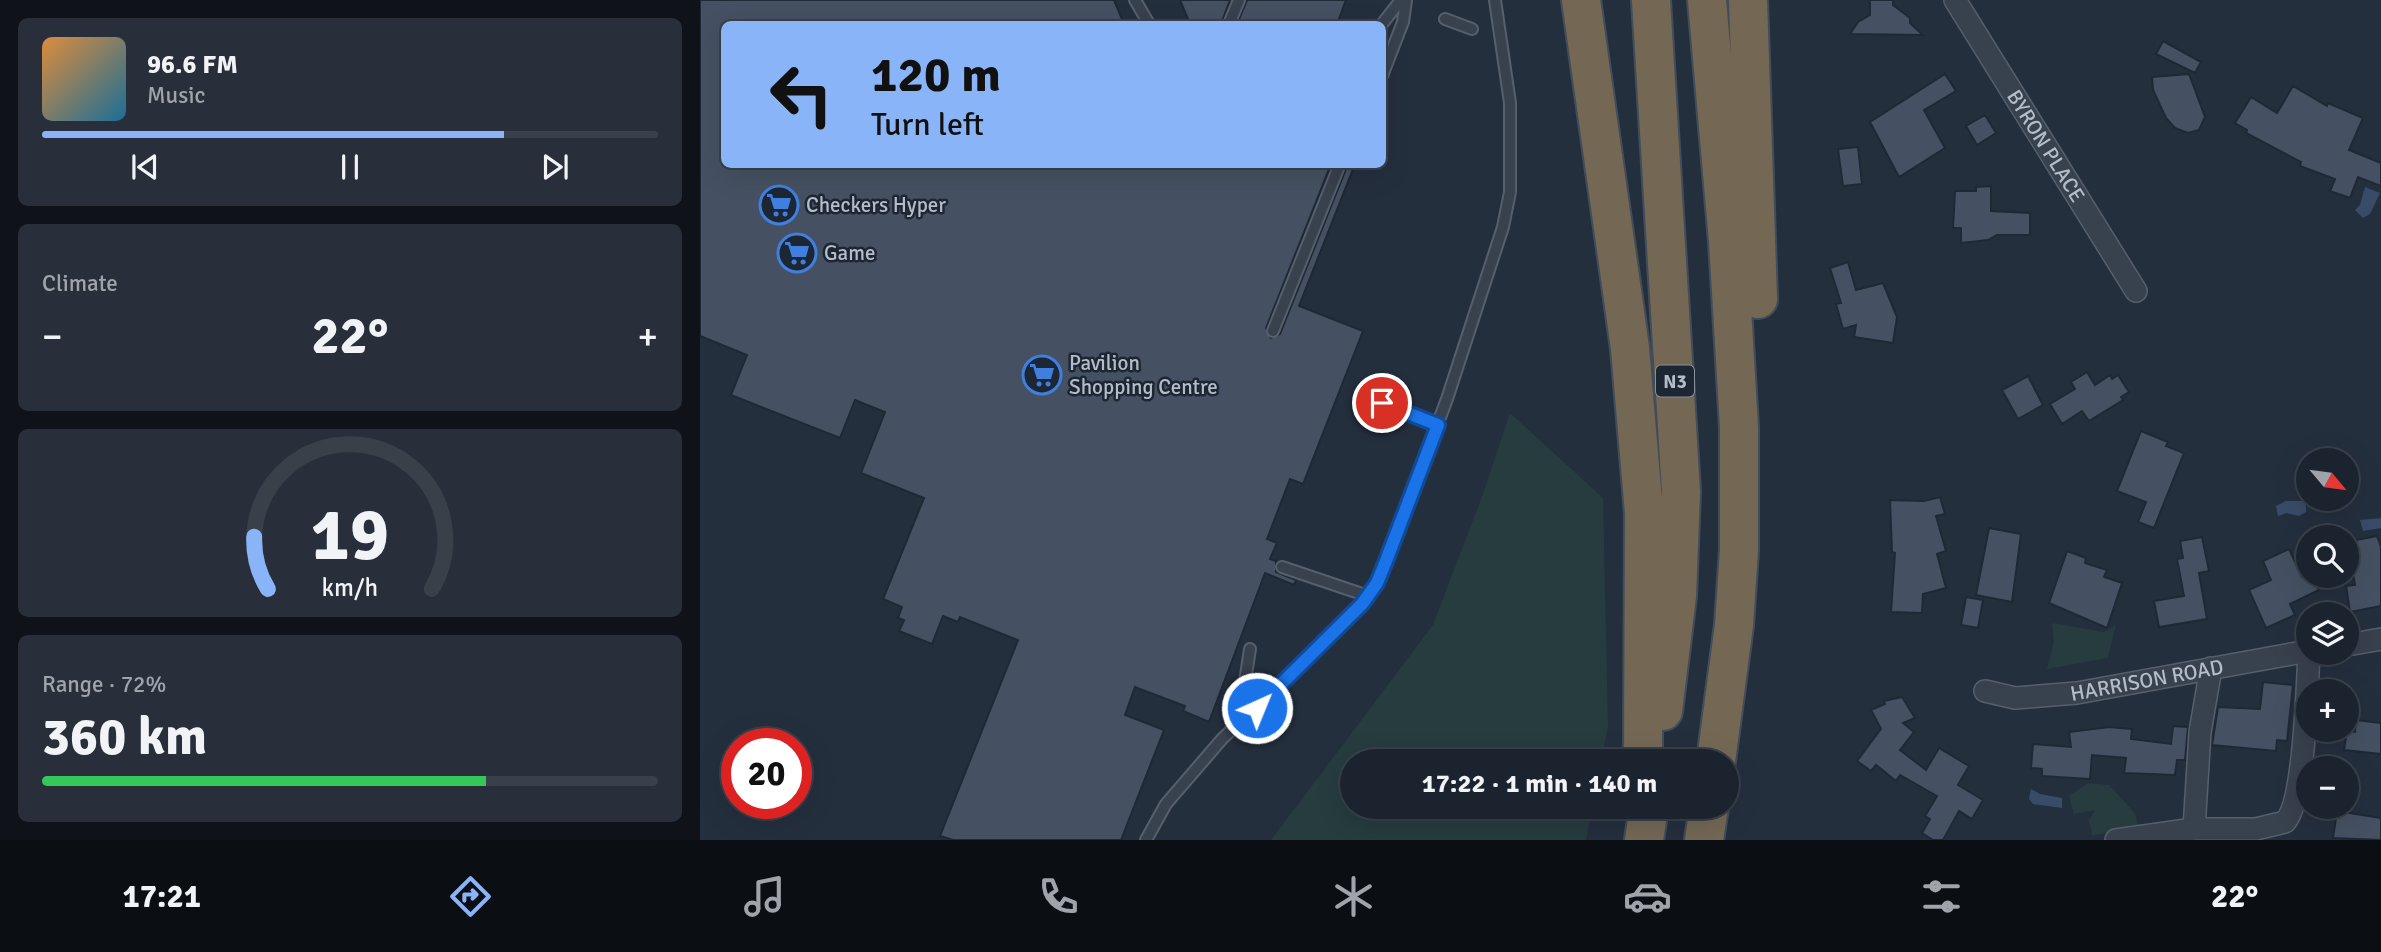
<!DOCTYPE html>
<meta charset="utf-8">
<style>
body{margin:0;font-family:Signika,sans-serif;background:#282f3a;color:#f1f3f6;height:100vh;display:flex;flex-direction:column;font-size:26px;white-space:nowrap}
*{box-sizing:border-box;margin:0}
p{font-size:23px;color:#a0a4aa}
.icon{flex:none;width:38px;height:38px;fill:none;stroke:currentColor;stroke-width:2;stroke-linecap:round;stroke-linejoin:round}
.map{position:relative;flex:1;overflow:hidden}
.panel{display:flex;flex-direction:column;gap:18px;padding:18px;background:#0f1319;width:700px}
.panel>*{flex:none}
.top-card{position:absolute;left:21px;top:21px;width:665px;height:147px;border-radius:10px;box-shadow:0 7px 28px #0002,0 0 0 2px #39404a;background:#8ab4f8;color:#111;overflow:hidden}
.needle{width:46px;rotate:119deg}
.fabs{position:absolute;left:1596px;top:448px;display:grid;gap:14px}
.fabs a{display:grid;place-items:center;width:63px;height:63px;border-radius:50%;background:#1b232e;box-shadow:0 7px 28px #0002,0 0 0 2px #39404a;font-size:35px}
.speed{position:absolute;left:21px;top:728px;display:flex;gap:14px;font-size:35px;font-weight:700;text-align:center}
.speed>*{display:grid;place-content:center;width:91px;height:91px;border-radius:50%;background:#1b232e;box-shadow:0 7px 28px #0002,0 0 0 2px #39404a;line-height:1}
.speed .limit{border:10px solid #d22;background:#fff;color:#111}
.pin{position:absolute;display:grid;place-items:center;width:60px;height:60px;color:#fff;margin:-30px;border:4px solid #fff;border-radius:50%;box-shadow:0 2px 7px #0007}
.me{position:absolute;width:77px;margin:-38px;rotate:44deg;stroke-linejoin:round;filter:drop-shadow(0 0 5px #0008)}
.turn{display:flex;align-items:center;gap:24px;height:147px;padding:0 35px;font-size:32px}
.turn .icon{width:91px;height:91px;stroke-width:2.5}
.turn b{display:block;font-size:49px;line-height:60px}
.big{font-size:52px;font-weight:700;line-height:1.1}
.panel .widget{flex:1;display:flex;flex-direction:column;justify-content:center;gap:10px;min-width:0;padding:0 24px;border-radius:10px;background:#282f3a}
.panel .dial{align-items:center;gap:0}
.dial svg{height:182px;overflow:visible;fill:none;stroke:#39404a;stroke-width:7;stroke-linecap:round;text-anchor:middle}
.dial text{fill:#f1f3f6;stroke:none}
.song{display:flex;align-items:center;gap:21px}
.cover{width:84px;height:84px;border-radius:10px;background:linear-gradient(135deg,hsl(30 70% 55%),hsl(200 70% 35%))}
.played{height:7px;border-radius:4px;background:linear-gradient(90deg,#8ab4f8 75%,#39404a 75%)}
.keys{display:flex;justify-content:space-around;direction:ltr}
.heat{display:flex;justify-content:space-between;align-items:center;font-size:38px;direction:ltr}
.charge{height:10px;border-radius:5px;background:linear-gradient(90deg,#34c759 72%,#39404a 0)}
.trip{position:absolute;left:640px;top:749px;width:399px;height:70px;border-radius:35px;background:#1b232e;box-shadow:0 7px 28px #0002,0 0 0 2px #39404a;font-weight:700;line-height:70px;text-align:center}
.menu{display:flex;height:112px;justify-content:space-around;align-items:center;background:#0b0e12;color:#a0a4aa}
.menu .icon{width:49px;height:49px}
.menu .selected{color:#8ab4f8}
.menu b{font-size:32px;color:#f1f3f6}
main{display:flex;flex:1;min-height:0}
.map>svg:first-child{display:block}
.green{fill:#263c3f}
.water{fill:#394c67}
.building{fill:#455162;stroke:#1f2835;stroke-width:2}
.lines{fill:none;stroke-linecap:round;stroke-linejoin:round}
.service-casing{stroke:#565f6c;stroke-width:14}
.minor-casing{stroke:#565f6c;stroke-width:24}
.motorway-casing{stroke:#434c59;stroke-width:42}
.service{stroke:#38414e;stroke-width:10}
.minor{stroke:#38414e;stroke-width:21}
.motorway{stroke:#746855;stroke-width:38}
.route-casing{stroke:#114b97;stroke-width:18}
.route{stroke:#1a73e8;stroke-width:12}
.labels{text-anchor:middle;stroke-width:5;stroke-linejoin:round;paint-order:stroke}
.shield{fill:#1d2633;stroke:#878f9c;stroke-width:2}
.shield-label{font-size:19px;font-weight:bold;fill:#b4bcc9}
.street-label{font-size:21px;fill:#b4bcc9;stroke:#1d2633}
.poi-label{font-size:21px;fill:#b4bcc9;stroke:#1d2633;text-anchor:start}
</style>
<main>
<section class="panel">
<div class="widget">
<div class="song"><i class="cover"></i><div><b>96.6 FM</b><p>Music</p></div></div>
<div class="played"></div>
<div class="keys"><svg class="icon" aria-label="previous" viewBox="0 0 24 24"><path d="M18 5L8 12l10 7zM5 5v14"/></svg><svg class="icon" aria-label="pause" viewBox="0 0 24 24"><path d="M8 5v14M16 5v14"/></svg><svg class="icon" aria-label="next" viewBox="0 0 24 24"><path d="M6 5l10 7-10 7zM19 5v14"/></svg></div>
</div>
<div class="widget"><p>Climate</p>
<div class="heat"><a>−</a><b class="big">22°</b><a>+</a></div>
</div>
<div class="widget dial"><svg viewBox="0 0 100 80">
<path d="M14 69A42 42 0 1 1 86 69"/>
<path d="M14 69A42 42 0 0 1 8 46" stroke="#8ab4f8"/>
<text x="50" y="56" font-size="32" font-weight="700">19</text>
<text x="50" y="72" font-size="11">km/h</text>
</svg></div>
<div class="widget"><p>Range · 72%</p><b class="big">360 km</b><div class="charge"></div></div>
</section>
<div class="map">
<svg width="1681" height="840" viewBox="0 0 1681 840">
<rect width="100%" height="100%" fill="#242f3e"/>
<path class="green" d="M810 413 903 498 908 726 901 761H653V807H892L886 840H571L733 625 783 494Z
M1352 623 1404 632 1416 625 1408 658 1347 669 1354 642Z
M1388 783 1409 785 1435 813 1439 830 1392 835 1389 821 1395 810 1374 814 1369 796Z"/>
<path class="water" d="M1665 187 1680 193 1670 214 1663 218 1655 210 1660 205Z
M1586 501H1606V512L1599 516 1587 513 1578 516 1576 506Z
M1681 518V528L1663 531 1660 520Z
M1331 789 1340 794 1362 798V808L1333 804 1329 799Z"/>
<path class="building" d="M0 0H414L424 24H24V164H631L566 328 571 338 580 334 648 164H655L599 306 663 331 603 484 590 479 567 539 577 543 570 559 576 561V572L596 580 594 585 565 573 509 722 483 711 485 706 435 687 425 715 464 730 421 840H253L240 836 318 640 260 617 258 622 243 616 232 644 199 631 204 620 198 618 202 607 183 599 224 498 161 473 185 412 155 400 140 438 31 395 47 355 0 336Z
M480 0H530L521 24H490Z
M547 0H646L637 24H537Z
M1170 0H1193V5L1210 18V23L1223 35 1150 34 1158 22 1170 15Z
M1463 41 1501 62 1495 73 1456 54Z
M1245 74 1256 91 1224 110 1245 148 1199 177 1170 122Z
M1489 74 1505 117 1499 130 1488 133 1475 128 1466 118 1453 90 1452 77Z
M1593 86 1627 106 1628 103 1663 118 1649 150 1681 163V186L1658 177 1650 198 1630 191 1635 179 1600 166 1601 162 1546 133 1547 130 1535 123 1551 97 1577 113Z
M1285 115 1296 133 1277 145 1266 126Z
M1158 147 1162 184 1143 186 1138 149Z
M1291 186V211L1330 213V235H1297L1288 240 1261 243V228H1253L1255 191H1276V187Z
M1148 262 1156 290 1183 283 1197 317 1193 343 1154 337 1156 325 1143 329 1136 304 1141 303 1130 268Z
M1387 372 1395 385 1410 375 1412 379 1418 375 1429 392 1421 397 1423 400 1389 421 1382 411 1362 424 1350 404 1375 389 1371 382Z
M1328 376 1343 405 1318 419 1302 390Z
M1441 431 1468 442 1466 446 1484 453 1454 528 1438 522 1446 502 1417 491Z
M1240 497 1245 514 1236 516 1246 551 1237 554 1246 588 1223 594 1222 613 1191 612 1195 553 1192 552 1190 500 1224 501Z
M1289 528 1321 534 1312 602 1276 595Z
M1677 536 1681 547V606L1650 612 1646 586 1655 585 1649 554 1658 552 1656 540Z
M1502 537 1509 571 1499 573 1507 619 1459 627 1454 601 1484 596 1477 559 1483 558 1480 541Z
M1589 549 1602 577 1612 576 1619 590 1590 604 1595 615 1566 628 1549 590 1571 580 1563 561Z
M1367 551 1386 558 1385 563 1407 570 1404 577 1422 583 1407 628 1349 603Z
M1266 597 1283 600 1278 628 1261 625Z
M1563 682 1593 685 1587 741 1577 740 1576 751 1512 745 1518 707 1560 709Z
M1202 697 1215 718 1203 723 1214 732 1200 750 1226 770 1239 748 1269 766 1258 785 1283 800 1272 819 1259 811 1243 840H1233L1222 833 1230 819 1225 816 1237 796 1200 775 1196 781 1176 765 1171 771 1157 761 1181 729 1171 710 1185 704 1184 701Z
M1656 720 1681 723V754L1644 750 1647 731 1655 732Z
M1473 726 1488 727 1485 760H1477L1475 775 1424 773 1426 758 1392 755 1390 779 1342 776V769L1331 768 1333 744 1371 747 1369 732 1409 727 1432 729 1431 739 1471 744Z
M1637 811 1681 818V840L1633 838Z"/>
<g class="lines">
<defs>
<path id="service" d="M435 0 449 24
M745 19 772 29
M529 24 539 0
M682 24 701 0
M682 76 703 22 706 0
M573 331 640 164
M682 403 738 425
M582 567 668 596
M550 649 544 688 557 708
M446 840 466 804 522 739 662 604 677 583 686 561 747 399 803 227 810 192V103L795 0"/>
<g id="minor">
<path id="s1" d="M1255 0 1436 291"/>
<path d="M1647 645 1681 639"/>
<path id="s2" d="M1285 691 1315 698 1377 693 1608 651"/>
<path d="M1494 829 1500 732 1511 668"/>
<path d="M1416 840 1494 829H1556L1585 822C1605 801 1607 686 1609 653"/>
</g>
<path id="motorway" d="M881 0 930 348 944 513 943 761
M951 0 981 492 977 596 963 711
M1007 0 1028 241 1039 427V550L1034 625 1016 761
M1048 0 1058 299
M944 840 949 807
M1004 840 1009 807"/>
</defs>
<use href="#service" class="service-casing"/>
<use href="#minor" class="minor-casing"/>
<use href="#motorway" class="motorway-casing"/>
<use href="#service" class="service"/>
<use href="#minor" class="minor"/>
<use href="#motorway" class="motorway"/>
</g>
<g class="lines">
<defs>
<path id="route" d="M557 708 662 604 677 583 686 561 738 425 682 403"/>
</defs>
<use href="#route" class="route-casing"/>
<use href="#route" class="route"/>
</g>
<defs>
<symbol id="supermarket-ring" viewBox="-11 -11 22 22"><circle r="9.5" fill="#1d2633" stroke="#3f7fe0" stroke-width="1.5"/><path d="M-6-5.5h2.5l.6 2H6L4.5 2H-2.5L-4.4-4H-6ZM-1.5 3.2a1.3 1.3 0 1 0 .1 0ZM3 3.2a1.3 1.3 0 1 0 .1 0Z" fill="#3f7fe0"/></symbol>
</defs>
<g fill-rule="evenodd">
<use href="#supermarket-ring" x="57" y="183" width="44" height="44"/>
<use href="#supermarket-ring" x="75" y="231" width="44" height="44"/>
<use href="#supermarket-ring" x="320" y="353" width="44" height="44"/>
</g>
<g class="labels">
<rect class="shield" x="956" y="365.5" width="38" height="31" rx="5"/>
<g class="shield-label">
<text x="975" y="388">N3</text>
</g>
<g class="street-label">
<text dy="7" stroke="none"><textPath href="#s1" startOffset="172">BYRON PLACE</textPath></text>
<text dy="7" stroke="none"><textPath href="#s2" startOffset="164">HARRISON ROAD</textPath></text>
</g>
<g class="poi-label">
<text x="106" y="212">Checkers Hyper</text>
<text x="124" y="260">Game</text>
<text x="369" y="370">Pavilion<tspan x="369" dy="24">Shopping Centre</tspan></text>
</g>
</g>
</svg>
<div class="fabs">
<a><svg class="needle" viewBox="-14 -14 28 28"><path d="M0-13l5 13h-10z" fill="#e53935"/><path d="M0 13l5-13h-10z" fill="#a0a4aa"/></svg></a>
<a><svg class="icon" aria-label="search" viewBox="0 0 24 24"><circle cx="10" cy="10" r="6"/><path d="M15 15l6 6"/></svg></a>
<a><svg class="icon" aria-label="layers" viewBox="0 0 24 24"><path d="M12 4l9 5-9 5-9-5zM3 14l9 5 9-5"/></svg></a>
<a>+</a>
<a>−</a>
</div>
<div class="speed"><div class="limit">20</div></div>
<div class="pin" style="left:682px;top:403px;background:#d93025"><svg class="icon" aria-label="arrive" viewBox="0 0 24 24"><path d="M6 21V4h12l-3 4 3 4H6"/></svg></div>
<svg class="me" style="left:557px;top:708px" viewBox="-20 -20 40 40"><circle r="17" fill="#1a73e8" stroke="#fff" stroke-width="3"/><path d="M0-11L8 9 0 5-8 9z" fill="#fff"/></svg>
<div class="trip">17:22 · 1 min · 140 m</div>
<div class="top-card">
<div class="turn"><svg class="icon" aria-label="left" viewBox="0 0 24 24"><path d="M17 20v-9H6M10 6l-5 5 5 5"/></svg><div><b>120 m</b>Turn left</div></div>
</div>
</div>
</main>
<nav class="menu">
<b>17:21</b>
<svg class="icon selected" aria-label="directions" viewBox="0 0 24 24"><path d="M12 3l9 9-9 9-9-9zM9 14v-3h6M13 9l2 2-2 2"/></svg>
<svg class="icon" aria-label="music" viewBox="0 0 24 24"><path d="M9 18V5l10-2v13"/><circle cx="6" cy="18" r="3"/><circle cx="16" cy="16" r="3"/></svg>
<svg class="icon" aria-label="phone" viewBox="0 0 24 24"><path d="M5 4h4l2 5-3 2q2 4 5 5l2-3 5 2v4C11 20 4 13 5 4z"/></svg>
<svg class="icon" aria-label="climate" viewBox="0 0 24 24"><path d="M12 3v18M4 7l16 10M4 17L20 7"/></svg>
<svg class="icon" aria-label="car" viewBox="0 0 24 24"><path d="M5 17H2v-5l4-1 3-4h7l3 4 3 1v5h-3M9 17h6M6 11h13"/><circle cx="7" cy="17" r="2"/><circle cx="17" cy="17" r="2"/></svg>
<svg class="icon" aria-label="filters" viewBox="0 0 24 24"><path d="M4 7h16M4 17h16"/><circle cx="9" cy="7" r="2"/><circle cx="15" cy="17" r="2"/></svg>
<b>22°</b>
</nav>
